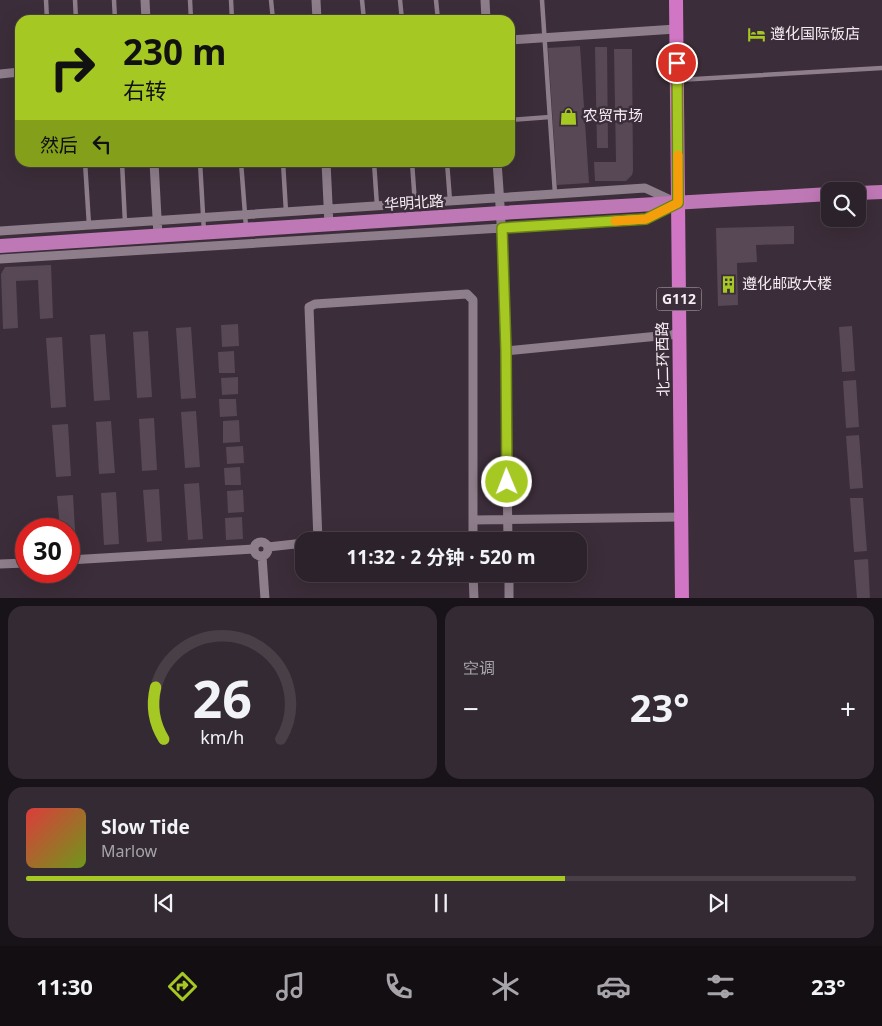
<!DOCTYPE html>
<html lang="zh">
<meta charset="utf-8">
<style>
body{margin:0;font-family:"Noto Sans","Noto Sans SC",sans-serif;background:#342a33;color:#f1f3f6;height:100vh;display:flex;flex-direction:column;font-size:19px;white-space:nowrap}
*{box-sizing:border-box;margin:0}
p{font-size:16px;color:#a6a4a9}
.icon{flex:none;width:28px;height:28px;fill:none;stroke:currentColor;stroke-width:2;stroke-linecap:round;stroke-linejoin:round}
.map{position:relative;height:598px;overflow:hidden}
.drawer{display:flex;flex-direction:column;gap:8px;padding:8px;background:#181318;flex:1}
.drawer>*{flex:none}
.banner{position:absolute;left:15px;top:15px;width:500px;height:152px;border-radius:15px;box-shadow:0 5px 20px #0002,0 0 0 1px #483f47;background:#a5c822;color:#111;overflow:hidden}
.controls{position:absolute;left:821px;top:182px;display:grid;gap:10px}
.controls a{display:grid;place-items:center;width:45px;height:45px;border-radius:10px;background:#2c222b;box-shadow:0 5px 20px #0002,0 0 0 1px #483f47;font-size:25px}
.speed{position:absolute;left:15px;top:518px;display:flex;gap:10px;font-size:25px;font-weight:700;text-align:center}
.speed>*{display:grid;place-content:center;width:65px;height:65px;border-radius:50%;background:#2c222b;box-shadow:0 5px 20px #0002,0 0 0 1px #483f47;line-height:1}
.speed .limit{border:8px solid #d22;background:#fff;color:#111}
.pin{position:absolute;display:grid;place-items:center;width:42px;height:42px;color:#fff;margin:-21px;border:2px solid #fff;border-radius:50%;box-shadow:0 1px 5px #0007}
.me{position:absolute;width:55px;margin:-28px;rotate:359deg;stroke-linejoin:round;filter:drop-shadow(0 0 4px #0008)}
.turn{display:flex;align-items:center;gap:18px;height:105px;padding:0 25px;font-size:22px}
.turn .icon{width:65px;height:65px;stroke-width:2.5}
.turn b{display:block;font-size:35px;line-height:42px}
.then{display:flex;align-items:center;height:48px;padding:0 25px;background:#0003;gap:10px;font-size:19px}
.big{font-size:38px;font-weight:700;line-height:1.1}
.drawer .card{flex:1;display:flex;flex-direction:column;justify-content:center;gap:8px;min-width:0;padding:0 18px;border-radius:15px;background:#342a33}
.drawer .dial{align-items:center;gap:0}
.dial svg{height:130px;overflow:visible;fill:none;stroke:#483f47;stroke-width:7;stroke-linecap:round;text-anchor:middle}
.dial text{fill:#f1f3f6;stroke:none}
.song{display:flex;align-items:center;gap:15px}
.cover{width:60px;height:60px;border-radius:8px;background:linear-gradient(135deg,hsl(0 70% 55%),hsl(80 70% 35%))}
.played{height:5px;border-radius:2px;background:linear-gradient(90deg,#a5c822 65%,#483f47 65%)}
.keys{display:flex;justify-content:space-around;direction:ltr}
.heat{display:flex;justify-content:space-between;align-items:center;font-size:28px;direction:ltr}
.drawer .tiles{flex:1;display:grid;gap:8px;grid-template-columns:1fr 1fr}
.card:last-child{grid-column:span 2}
.trip{position:absolute;left:295px;top:532px;width:292px;height:50px;border-radius:15px;background:#2c222b;box-shadow:0 5px 20px #0002,0 0 0 1px #483f47;font-weight:700;line-height:50px;text-align:center}
.tabs{display:flex;height:80px;justify-content:space-around;align-items:center;background:#120e11;color:#a6a4a9}
.tabs .icon{width:35px;height:35px}
.tabs .selected{color:#a5c822}
.tabs b{font-size:22px;color:#f1f3f6}
.map>svg:first-child{display:block}
.building{fill:#584855}
.lines{fill:none;stroke-linecap:round;stroke-linejoin:round}
.service{stroke:#8e7d8b;stroke-width:4.5}
.minor{stroke:#8e7d8b;stroke-width:9}
.primary{stroke:#bf78b6;stroke-width:14}
.trunk{stroke:#d076c4;stroke-width:14}
.route-casing{stroke:#6b8216;stroke-width:12}
.route{stroke:#a5c822;stroke-width:9}
.slow{stroke:#f59e0b;stroke-width:9}
.labels{text-anchor:middle;stroke-width:5;stroke-linejoin:round;paint-order:stroke}
.shield{fill:#3b2d39;stroke:#bfb3bd;stroke-width:1}
.shield-label{font-size:14px;font-weight:bold;fill:#f7edf5}
.poi-label{font-size:15px;fill:#f7edf5;stroke:#3b2d39;text-anchor:start}
.street-label{font-size:15px;fill:#f7edf5;stroke:#3b2d39}
</style>
<div class="map">
<svg width="882" height="599" viewBox="0 0 882 599">
<rect width="100%" height="100%" fill="#3b2d39"/>
<path class="building" d="M580 46 589 183 557 185 548 48Z
M595 47H607L608 148H597Z
M614 49H632L633 171 632 175 626 181H595L594 162H616Z
M794 226V244L756 245 757 262 737 263 738 305 718 306 716 228Z
M51 265 53 318 40 319 38 280 16 281 18 328 3 329 1 274 5 267Z
M238 324 239 346 222 347 221 325Z
M852 326 855 371 842 372 839 327Z
M191 327 196 398 181 399 176 328Z
M148 331 152 397 137 398 133 332Z
M105 334 110 400 94 401 90 335Z
M62 337 66 407 51 408 46 338Z
M234 351 235 373H219L218 352Z
M238 377V394L222 395 221 378Z
M856 380 859 427 846 428 843 381Z
M219 399H236L237 416 220 417Z
M196 411 200 467 185 468 181 412Z
M154 418 157 470 142 471 139 419Z
M239 420 240 442 223 443V421Z
M111 421 115 473 99 474 96 422Z
M68 424 71 476 56 477 52 425Z
M859 435 863 488 850 489 846 436Z
M243 446 244 463 227 464 226 447Z
M240 467 241 485H225L224 468Z
M199 483 203 539 188 540 184 484Z
M159 489 162 541 147 542 143 490Z
M243 490 244 512 228 513 227 491Z
M116 492 119 544 104 545 101 493Z
M73 495 76 547 69 548V529H60L57 496Z
M850 498H863L867 551 854 552Z
M242 517 243 539 226 540 225 518Z
M868 559 870 599H857L854 560Z"/>
<g class="lines">
<path class="service" d="M46 0 47 20
M75 0 76 20
M114 0 115 20
M190 0 191 20
M231 0 232 20
M271 0 273 20
M362 0 364 20
M400 0 402 20
M436 0 438 20
M542 0 555 194
M678 80 882 68
M510 120 550 117
M85 162 89 225
M122 162 125 223
M200 162 204 232
M241 162 246 227
M283 162 286 212
M374 162 377 206
M412 162 415 204
M447 162 450 201"/>
<path class="minor" d="M145 0 146 20
M316 0 317 20
M485 0 486 20
M510 40 676 29
M0 74 20 72
M154 162 158 236
M326 162 329 225
M497 162C507 289 506 415 508 541
M0 231 645 188 673 201
M0 259 646 219 673 205
M506 351 679 334
M473 520V541
M318 541 309 307 315 304 467 294 473 300V520L681 517
M254 549a7 7 0 1 1 14 0a7 7 0 1 1-14 0Z
M268 547 304 543
M262 556 265 599
M69 560 254 549
M0 564 26 563
M473 574 474 599
M509 574V599"/>
<path class="primary" d="M858 193 882 192
M0 246 501 213 830 194"/>
<path class="trunk" d="M676 0 682 599"/>
</g>
<g class="lines">
<defs>
<path id="route" d="M507 482 506 351 502 228 646 219 678 203 677 63"/>
</defs>
<use href="#route" class="route-casing"/>
<use href="#route" class="route"/>
<path class="slow" d="M615 221 646 219 678 203V155"/>
</g>
<defs>
<symbol id="hotel-bare" viewBox="-9 -9 18 18"><path d="M-6-4.5h1.5V1H6V5H4.5V3h-9V5H-6ZM-4 0a1.8 1.8 0 1 1 3.6 0ZM.5 0V-2.5h3Q6-2.5 6 0Z" fill="#a5c822" stroke="#3b2d39" stroke-width="2.5" paint-order="stroke"/></symbol>
<symbol id="shop-bare" viewBox="-9 -9 18 18"><path d="M-5-2.5h2.3a2.7 3.5 0 0 1 5.4 0H5L5.5 6h-11ZM-1.5-2.5h3a1.5 2.3 0 0 0-3 0Z" fill="#a5c822" stroke="#3b2d39" stroke-width="2.5" paint-order="stroke"/></symbol>
<symbol id="building-bare" viewBox="-9 -9 18 18"><path d="M-4-6H4V6H1V3H-1V6H-4ZM-2.5-4.3h1.7v1.8h-1.7ZM.8-4.3h1.7v1.8H.8ZM-2.5-1h1.7V.8h-1.7ZM.8-1h1.7V.8H.8Z" fill="#a5c822" stroke="#3b2d39" stroke-width="2.5" paint-order="stroke"/></symbol>
</defs>
<g fill-rule="evenodd">
<use href="#hotel-bare" x="744" y="22" width="25" height="25"/>
<use href="#shop-bare" x="556" y="104" width="25" height="25"/>
<use href="#building-bare" x="716" y="272" width="25" height="25"/>
</g>
<g class="labels">
<rect class="shield" x="656.5" y="287.5" width="45" height="23" rx="4"/>
<g class="shield-label">
<text x="679" y="304">G112</text>
</g>
<g class="poi-label">
<text x="770" y="39">遵化国际饭店</text>
<text x="583" y="121">农贸市场</text>
<text x="742" y="289">遵化邮政大楼</text>
</g>
<g class="street-label">
<text transform="translate(414 203) rotate(-4)" y="5">华明北路</text>
<text transform="translate(663 359) rotate(-91)" y="5">北二环西路</text>
</g>
</g>
</svg>
<div class="controls">
<a><svg class="icon" aria-label="search" viewBox="0 0 24 24"><circle cx="10" cy="10" r="6"/><path d="M15 15l6 6"/></svg></a>
</div>
<div class="speed"><div class="limit">30</div></div>
<div class="pin" style="left:677px;top:63px;background:#d93025"><svg class="icon" aria-label="arrive" viewBox="0 0 24 24"><path d="M6 21V4h12l-3 4 3 4H6"/></svg></div>
<svg class="me" style="left:507px;top:482px" viewBox="-20 -20 40 40"><circle r="17" fill="#a5c822" stroke="#fff" stroke-width="3"/><path d="M0-11L8 9 0 5-8 9z" fill="#fff"/></svg>
<div class="trip">11:32 · 2 分钟 · 520 m</div>
<div class="banner">
<div class="turn"><svg class="icon" aria-label="right" viewBox="0 0 24 24"><path d="M7 20v-9h11M14 6l5 5-5 5"/></svg><div><b>230 m</b>右转</div></div>
<div class="then">然后<svg class="icon" aria-label="left" viewBox="0 0 24 24"><path d="M17 20v-9H6M10 6l-5 5 5 5"/></svg></div>
</div>
</div>
<section class="drawer">
<div class="tiles">
<div class="card dial"><svg viewBox="0 0 100 80">
<path d="M14 69A42 42 0 1 1 86 69"/>
<path d="M14 69A42 42 0 0 1 9 37" stroke="#a5c822"/>
<text x="50" y="56" font-size="32" font-weight="700">26</text>
<text x="50" y="72" font-size="11">km/h</text>
</svg></div>
<div class="card"><p>空调</p>
<div class="heat"><a>−</a><b class="big">23°</b><a>+</a></div>
</div>
<div class="card">
<div class="song"><i class="cover"></i><div><b>Slow Tide</b><p>Marlow</p></div></div>
<div class="played"></div>
<div class="keys"><svg class="icon" aria-label="previous" viewBox="0 0 24 24"><path d="M18 5L8 12l10 7zM5 5v14"/></svg><svg class="icon" aria-label="pause" viewBox="0 0 24 24"><path d="M8 5v14M16 5v14"/></svg><svg class="icon" aria-label="next" viewBox="0 0 24 24"><path d="M6 5l10 7-10 7zM19 5v14"/></svg></div>
</div>
</div>
</section>
<nav class="tabs">
<b>11:30</b>
<svg class="icon selected" aria-label="directions" viewBox="0 0 24 24"><path d="M12 3l9 9-9 9-9-9zM9 14v-3h6M13 9l2 2-2 2"/></svg>
<svg class="icon" aria-label="music" viewBox="0 0 24 24"><path d="M9 18V5l10-2v13"/><circle cx="6" cy="18" r="3"/><circle cx="16" cy="16" r="3"/></svg>
<svg class="icon" aria-label="phone" viewBox="0 0 24 24"><path d="M5 4h4l2 5-3 2q2 4 5 5l2-3 5 2v4C11 20 4 13 5 4z"/></svg>
<svg class="icon" aria-label="climate" viewBox="0 0 24 24"><path d="M12 3v18M4 7l16 10M4 17L20 7"/></svg>
<svg class="icon" aria-label="car" viewBox="0 0 24 24"><path d="M5 17H2v-5l4-1 3-4h7l3 4 3 1v5h-3M9 17h6M6 11h13"/><circle cx="7" cy="17" r="2"/><circle cx="17" cy="17" r="2"/></svg>
<svg class="icon" aria-label="filters" viewBox="0 0 24 24"><path d="M4 7h16M4 17h16"/><circle cx="9" cy="7" r="2"/><circle cx="15" cy="17" r="2"/></svg>
<b>23°</b>
</nav>
